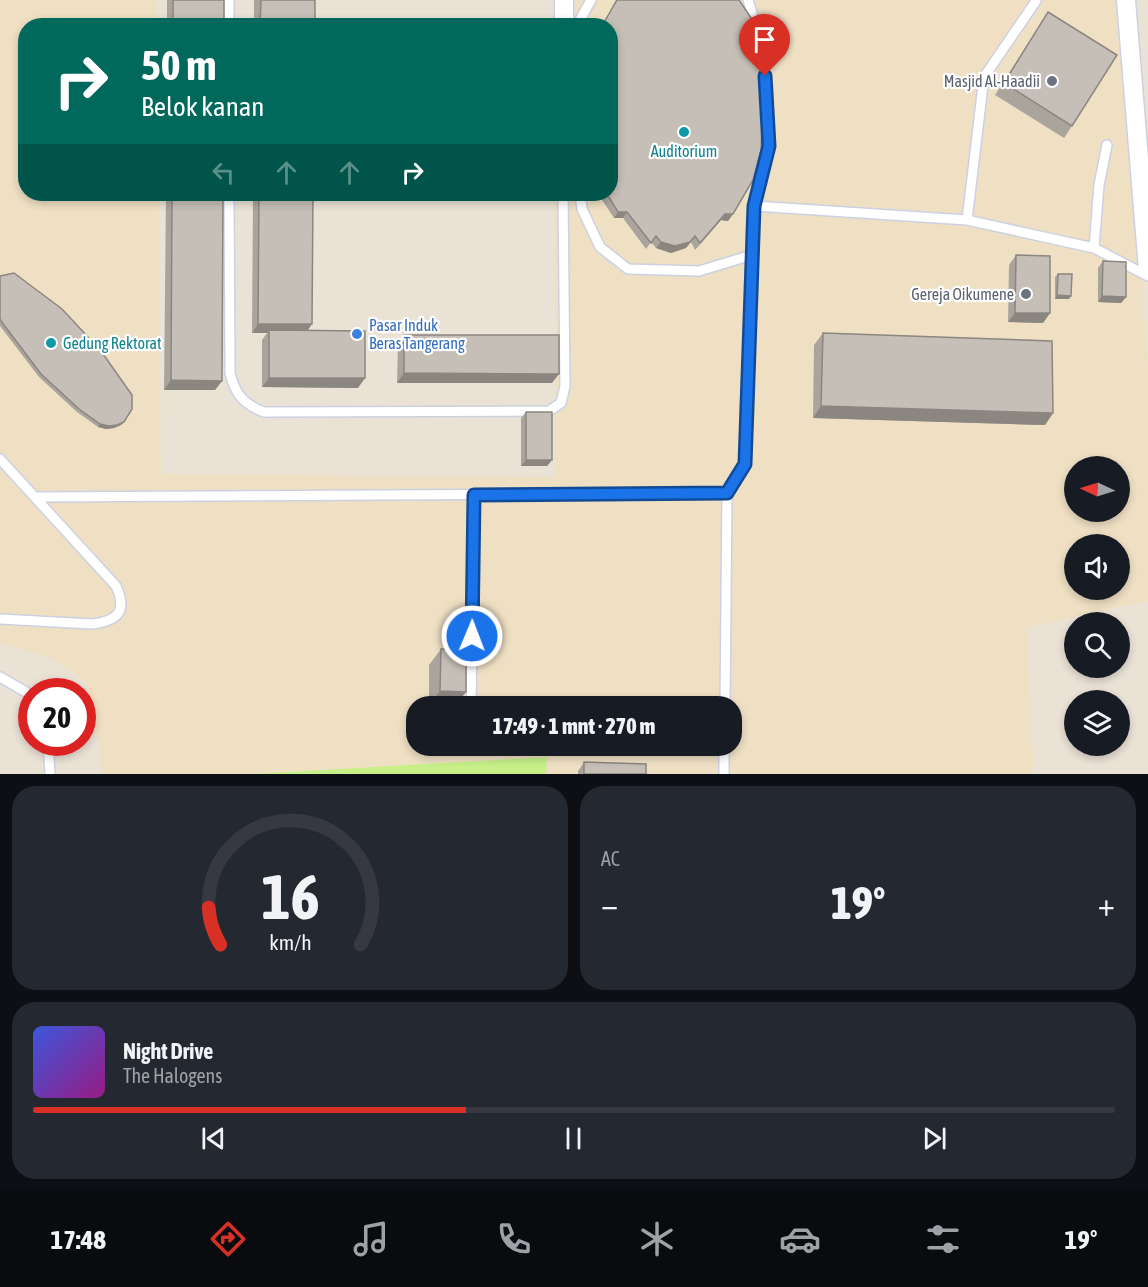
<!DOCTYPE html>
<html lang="id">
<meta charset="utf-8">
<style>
body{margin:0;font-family:"Asap Condensed",sans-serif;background:#242831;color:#f1f3f6;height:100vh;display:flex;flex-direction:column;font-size:22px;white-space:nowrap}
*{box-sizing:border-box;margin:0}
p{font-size:20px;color:#9ea1a6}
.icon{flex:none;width:33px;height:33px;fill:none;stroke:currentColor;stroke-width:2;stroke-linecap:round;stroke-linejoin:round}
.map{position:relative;height:774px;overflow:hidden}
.panel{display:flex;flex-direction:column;gap:12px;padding:12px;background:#0d0f14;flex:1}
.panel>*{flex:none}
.top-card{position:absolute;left:18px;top:18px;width:600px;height:183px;border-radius:24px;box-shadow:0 3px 9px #0003;background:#00695c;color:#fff;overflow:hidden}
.needle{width:39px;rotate:274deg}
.tools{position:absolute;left:1064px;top:456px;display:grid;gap:12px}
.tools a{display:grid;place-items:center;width:66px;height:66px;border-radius:50%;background:#171b24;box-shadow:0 3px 9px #0003;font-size:30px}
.speed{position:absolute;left:18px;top:678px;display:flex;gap:12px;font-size:30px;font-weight:700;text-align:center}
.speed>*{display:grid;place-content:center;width:78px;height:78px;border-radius:50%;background:#171b24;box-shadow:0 3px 9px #0003;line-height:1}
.speed .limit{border:9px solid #d22;background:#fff;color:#111}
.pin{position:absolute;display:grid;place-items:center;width:51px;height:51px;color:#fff;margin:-62px -26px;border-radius:50% 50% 50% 0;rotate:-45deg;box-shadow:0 0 6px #0007}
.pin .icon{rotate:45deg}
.me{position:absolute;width:66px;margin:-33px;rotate:1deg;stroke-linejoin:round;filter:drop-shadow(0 0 4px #0008)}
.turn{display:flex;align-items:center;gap:21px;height:126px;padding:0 24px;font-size:27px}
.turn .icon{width:78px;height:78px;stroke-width:2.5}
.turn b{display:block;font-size:42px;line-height:51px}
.lanes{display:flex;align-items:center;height:57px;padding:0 24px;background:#0003;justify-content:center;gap:30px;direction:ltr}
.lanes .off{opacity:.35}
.big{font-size:45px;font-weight:800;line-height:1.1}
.panel .widget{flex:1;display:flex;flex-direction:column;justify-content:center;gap:9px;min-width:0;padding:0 21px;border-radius:24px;background:#242831}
.panel .dial{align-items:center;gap:0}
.dial svg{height:156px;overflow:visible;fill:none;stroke:#363941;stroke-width:7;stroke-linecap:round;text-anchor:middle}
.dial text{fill:#f1f3f6;stroke:none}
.song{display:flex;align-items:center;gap:18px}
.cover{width:72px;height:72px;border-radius:9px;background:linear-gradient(135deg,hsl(230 70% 55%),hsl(310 70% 35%))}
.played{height:6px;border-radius:3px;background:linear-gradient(90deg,#d93025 40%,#363941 40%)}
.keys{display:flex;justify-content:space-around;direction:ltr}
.heat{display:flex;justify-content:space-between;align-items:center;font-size:33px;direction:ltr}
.panel .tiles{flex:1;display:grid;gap:12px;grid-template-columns:1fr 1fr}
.widget:last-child{grid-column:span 2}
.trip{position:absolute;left:406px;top:696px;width:336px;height:60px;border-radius:24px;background:#171b24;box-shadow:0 3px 9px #0003;font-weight:800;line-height:60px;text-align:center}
.tabs{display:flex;height:96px;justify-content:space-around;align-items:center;background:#090b0e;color:#9ea1a6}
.tabs .icon{width:42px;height:42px}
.tabs .current{color:#d93025}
.tabs b{font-size:27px;color:#f1f3f6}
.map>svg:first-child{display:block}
.education{fill:#efe0c4;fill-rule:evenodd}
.pitch{fill:#c7f088}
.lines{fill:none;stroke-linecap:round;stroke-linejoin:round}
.service-casing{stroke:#ccd1e2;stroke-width:12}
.minor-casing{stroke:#ccd1e2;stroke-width:21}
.service{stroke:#fff;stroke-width:9}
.minor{stroke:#fff;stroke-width:18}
.wall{fill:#aaa49d}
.shaded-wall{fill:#8b8680}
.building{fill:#c6bfb7;stroke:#8b8680;stroke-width:1.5}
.route-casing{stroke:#114b97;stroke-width:15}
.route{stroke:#1a73e8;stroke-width:10}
.worship-dot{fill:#6b7280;stroke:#fff;stroke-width:2}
.culture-dot{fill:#0f9aa8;stroke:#fff;stroke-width:2}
.shop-dot{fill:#3f7fe0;stroke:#fff;stroke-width:2}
.labels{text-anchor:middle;stroke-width:4.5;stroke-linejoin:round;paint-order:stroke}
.worship-label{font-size:16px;fill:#5b616d;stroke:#fff;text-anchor:end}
.culture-label{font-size:16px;fill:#0d838f;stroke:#fff}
.shop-label{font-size:16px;fill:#366cbe;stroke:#fff;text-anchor:start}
</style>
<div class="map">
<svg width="1148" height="774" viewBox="0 0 1148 774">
<rect width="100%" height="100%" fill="#ebe2d6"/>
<path class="education" d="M0 0H157V25L26 26V194H159L161 474 555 477V194H610V26L555 25V0H1121L1124 21 1148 366V601L1027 628 1034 774H101L100 751 86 682 49 657 0 643ZM1074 466H1119V512H1074ZM1074 544H1119V590H1074ZM417 706H732V746H417Z"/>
<path class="pitch" d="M547 757 546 774H252Z"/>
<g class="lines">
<defs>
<path id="service" d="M229 0V26
M748 0 764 52 769 146 754 206 967 220
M1036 1 984 77 967 220 1094 248 1148 276
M580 26 581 18 591 0
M229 194 230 373C235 394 243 404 264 412L549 411 561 403 565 386 563 194
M580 194 582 209 600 247 628 269 699 271 752 255
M1094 248 1099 185 1107 145
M0 459 116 586C128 612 117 621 92 624L0 619
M35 497 727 493
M0 677 26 692 32 699
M471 706 474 495
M725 706 727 493 745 464 754 206
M48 742 50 774
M724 774V746"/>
<path id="minor" d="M1126 0 1148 269
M564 26V0"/>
</defs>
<use href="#service" class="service-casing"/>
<use href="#minor" class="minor-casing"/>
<use href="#service" class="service"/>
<use href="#minor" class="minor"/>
</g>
<path class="wall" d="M167 0H224V26H167Z
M254 0H315V26H254Z
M616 0H739L733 214 728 221 721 220 695 250 691 242 686 248 671 253 656 248 651 242 646 249 623 218H614L598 194H610V26H602Z
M1048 12 1072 126 1064 138 995 95Z
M166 194H223L222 381 215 390H164Z
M253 194H313L308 331 358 388 262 387V340L267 333H252Z
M1016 255 1050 313 1043 323 1008 322 1009 265Z
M1103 261 1126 297 1121 303 1098 302V268Z
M1058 274 1071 296 1069 299H1055V277Z
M0 276 132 409 121 425 114 428 106 429 98 427 77 412 39 377 0 326Z
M823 333 1053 413 1045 425 813 418 814 345Z
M404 335 552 383H397L398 344Z
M526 412 552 460 547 466H521V418Z
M441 649 455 706H429V665Z
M584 762 646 774H578V771Z"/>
<path class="shaded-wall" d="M618 212H627L623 218H614Z
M725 214H733L728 221 721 220 695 250Z
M695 236 686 248 671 253 656 248 661 242Z
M1057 295 1071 296 1069 299H1055Z
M1102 296 1126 297 1121 303 1098 302Z
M1015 313H1050L1043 323 1008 322Z
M258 324H312L306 333 269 330 267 333H252Z
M404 373 559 374 552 383H397Z
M269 378H365L358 388 262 387Z
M171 380 222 381 215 390H164Z
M821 406 1053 413 1045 425 813 418Z
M124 422 121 425 114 428 106 429 98 427 100 424Z
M526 460H552L547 466H521Z
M440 691 466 692 455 706H429Z"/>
<path class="building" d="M173 0H224V26H173Z
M261 0H315V26H260Z
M617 0H739L754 22 761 55 763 102 761 150 753 180 733 214H725L700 243 695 236 690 242 675 246 661 242 656 236 651 243 627 212H618L607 194H610V26H602Z
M1048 12 1117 55 1072 126 1004 83Z
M172 194H223L222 381 171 380Z
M259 194H313L312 324H258Z
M1016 255 1050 256V313H1015Z
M1103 261 1126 262V297L1102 296Z
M14 273 62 309 101 351 132 395V409L124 422 117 425 109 426 100 424 79 409 41 374 4 325 0 319V276Z
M1058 274H1072L1071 296 1057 295Z
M269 330 365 331V378H269Z
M823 333 1052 341 1053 413 821 406Z
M404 335H559V374L404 373Z
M526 412H552V460H526Z
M441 649H466V692L440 691Z
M584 762 646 764V774H584Z"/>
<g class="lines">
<defs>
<path id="route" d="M472 636 474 495 727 493 745 464 754 206 769 146 765 76"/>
</defs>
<use href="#route" class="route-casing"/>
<use href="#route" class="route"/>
</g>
<g class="worship-dot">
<circle cx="1052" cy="81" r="6"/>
<circle cx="1026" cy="294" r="6"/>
</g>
<g class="culture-dot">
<circle cx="684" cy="132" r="6"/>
<circle cx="51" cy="343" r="6"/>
</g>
<circle class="shop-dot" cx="357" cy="334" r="6"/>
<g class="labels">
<g class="worship-label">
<text x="1040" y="87">Masjid Al-Haadii</text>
<text x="1014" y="300">Gereja Oikumene</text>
</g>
<g class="culture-label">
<text x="684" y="157">Auditorium</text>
<text x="63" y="349" text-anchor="start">Gedung Rektorat</text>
</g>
<g class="shop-label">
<text x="369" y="331">Pasar Induk<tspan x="369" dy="18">Beras Tangerang</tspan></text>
</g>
</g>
</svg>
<div class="tools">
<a><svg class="needle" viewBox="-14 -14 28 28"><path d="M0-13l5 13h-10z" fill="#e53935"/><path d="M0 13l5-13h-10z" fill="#9ea1a6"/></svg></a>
<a><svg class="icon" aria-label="sound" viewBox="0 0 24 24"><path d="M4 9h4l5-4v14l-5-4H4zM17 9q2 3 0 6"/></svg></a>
<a><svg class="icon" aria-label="search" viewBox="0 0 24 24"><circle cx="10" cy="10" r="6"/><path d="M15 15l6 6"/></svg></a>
<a><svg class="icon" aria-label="layers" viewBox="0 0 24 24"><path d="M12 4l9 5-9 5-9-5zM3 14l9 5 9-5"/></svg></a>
</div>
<div class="speed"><div class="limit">20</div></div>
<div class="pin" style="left:765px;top:76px;background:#d93025"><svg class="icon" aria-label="arrive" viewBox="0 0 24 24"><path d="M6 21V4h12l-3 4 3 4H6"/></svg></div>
<svg class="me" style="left:472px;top:636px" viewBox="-20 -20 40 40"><circle r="17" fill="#1a73e8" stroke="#fff" stroke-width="3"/><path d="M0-11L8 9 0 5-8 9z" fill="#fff"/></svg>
<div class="trip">17:49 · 1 mnt · 270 m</div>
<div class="top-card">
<div class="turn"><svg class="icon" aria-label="right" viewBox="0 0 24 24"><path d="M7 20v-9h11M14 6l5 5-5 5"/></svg><div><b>50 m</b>Belok kanan</div></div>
<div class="lanes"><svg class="icon off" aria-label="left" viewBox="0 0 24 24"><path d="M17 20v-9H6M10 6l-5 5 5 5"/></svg><svg class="icon off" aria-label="ahead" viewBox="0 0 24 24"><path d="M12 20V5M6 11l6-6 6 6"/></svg><svg class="icon off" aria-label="ahead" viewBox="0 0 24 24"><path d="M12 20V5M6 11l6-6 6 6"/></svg><svg class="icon" aria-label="right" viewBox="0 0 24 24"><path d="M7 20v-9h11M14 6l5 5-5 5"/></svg></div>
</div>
</div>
<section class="panel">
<div class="tiles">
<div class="widget dial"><svg viewBox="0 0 100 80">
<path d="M14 69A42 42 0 1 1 86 69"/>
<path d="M14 69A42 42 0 0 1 8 50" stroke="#d93025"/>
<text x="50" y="56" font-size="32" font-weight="700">16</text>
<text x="50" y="72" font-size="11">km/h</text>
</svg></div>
<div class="widget"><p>AC</p>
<div class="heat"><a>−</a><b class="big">19°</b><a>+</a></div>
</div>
<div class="widget">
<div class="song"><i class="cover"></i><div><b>Night Drive</b><p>The Halogens</p></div></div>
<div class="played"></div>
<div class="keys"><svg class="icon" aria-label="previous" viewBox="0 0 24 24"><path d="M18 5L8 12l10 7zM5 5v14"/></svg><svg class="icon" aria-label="pause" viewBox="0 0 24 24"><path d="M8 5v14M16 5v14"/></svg><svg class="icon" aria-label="next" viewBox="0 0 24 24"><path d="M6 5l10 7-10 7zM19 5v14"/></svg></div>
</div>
</div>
</section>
<nav class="tabs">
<b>17:48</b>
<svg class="icon current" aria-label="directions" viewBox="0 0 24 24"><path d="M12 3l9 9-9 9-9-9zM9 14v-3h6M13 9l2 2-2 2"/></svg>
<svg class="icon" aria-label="music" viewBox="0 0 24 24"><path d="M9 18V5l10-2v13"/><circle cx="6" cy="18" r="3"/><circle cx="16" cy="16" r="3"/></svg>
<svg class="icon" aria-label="phone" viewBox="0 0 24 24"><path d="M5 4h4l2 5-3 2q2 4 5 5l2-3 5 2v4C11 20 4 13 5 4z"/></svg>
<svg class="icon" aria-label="climate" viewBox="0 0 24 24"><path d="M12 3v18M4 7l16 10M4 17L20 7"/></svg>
<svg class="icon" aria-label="car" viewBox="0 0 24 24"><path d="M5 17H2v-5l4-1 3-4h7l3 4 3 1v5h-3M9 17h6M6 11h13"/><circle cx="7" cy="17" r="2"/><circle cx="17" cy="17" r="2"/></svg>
<svg class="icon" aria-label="filters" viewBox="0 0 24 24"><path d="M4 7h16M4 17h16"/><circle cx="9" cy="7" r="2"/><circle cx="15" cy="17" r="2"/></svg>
<b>19°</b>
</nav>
